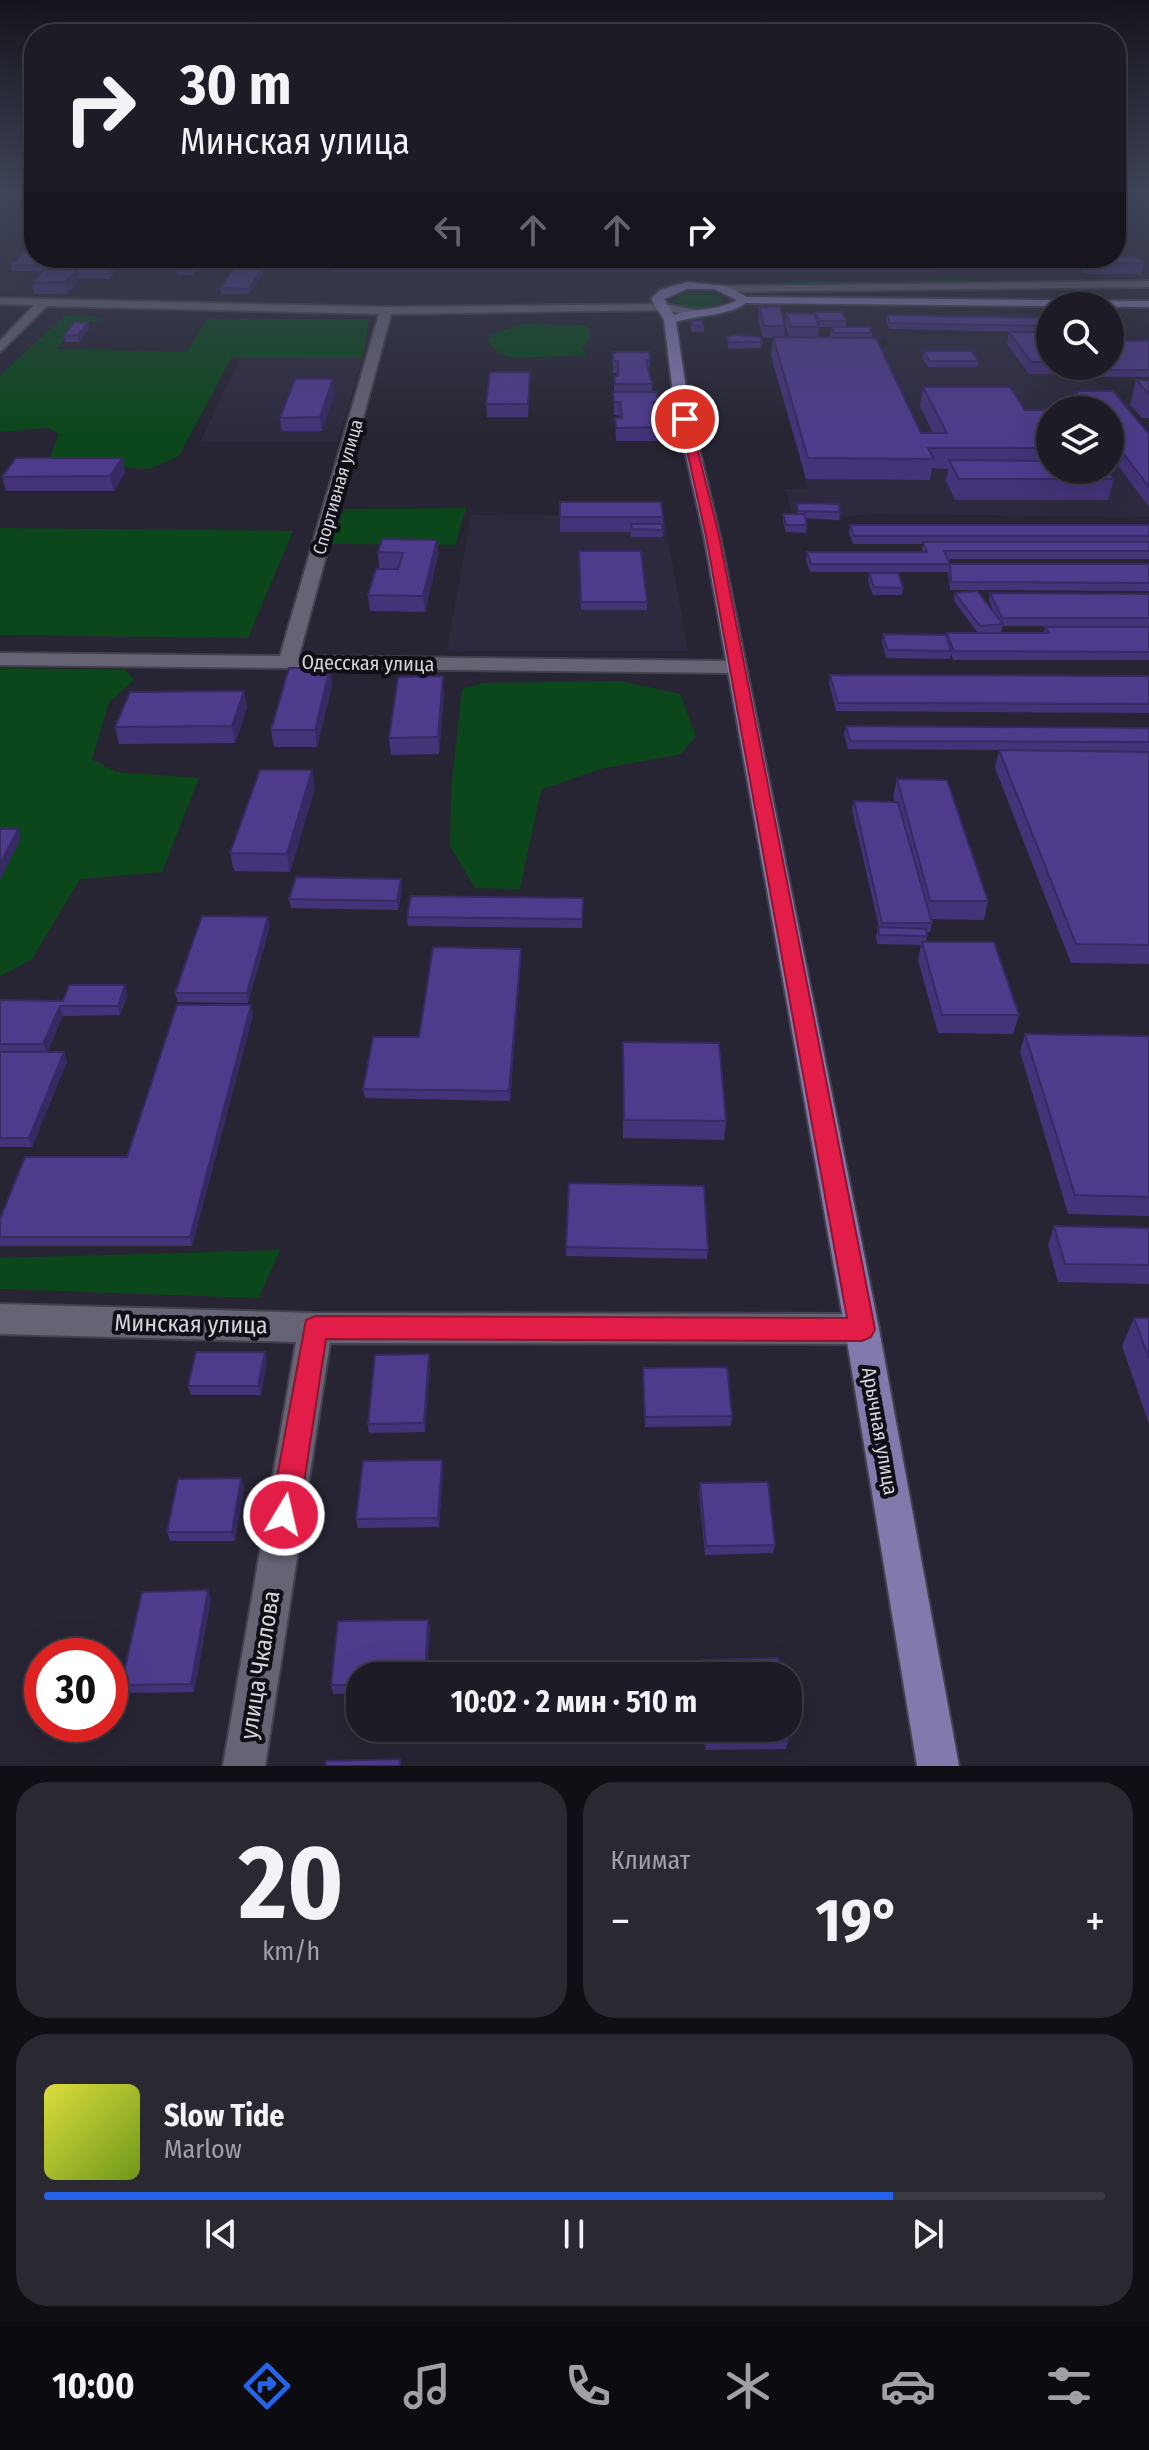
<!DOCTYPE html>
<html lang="ru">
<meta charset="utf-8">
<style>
body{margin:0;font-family:"Fira Sans Condensed",sans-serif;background:#2a2932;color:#f1f3f6;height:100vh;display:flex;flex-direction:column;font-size:30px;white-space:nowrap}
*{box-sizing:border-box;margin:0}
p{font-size:26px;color:#a0a1a7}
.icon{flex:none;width:44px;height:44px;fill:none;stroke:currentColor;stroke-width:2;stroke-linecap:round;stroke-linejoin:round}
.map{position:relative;height:1766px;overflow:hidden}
.details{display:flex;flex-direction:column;gap:16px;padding:16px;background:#100f15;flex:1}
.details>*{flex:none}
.guide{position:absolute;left:24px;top:24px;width:1102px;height:244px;border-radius:32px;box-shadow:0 8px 32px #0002,0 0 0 2px #3b3a43;background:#1d1c26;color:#f1f3f6;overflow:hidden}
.controls{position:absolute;left:1036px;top:292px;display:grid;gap:16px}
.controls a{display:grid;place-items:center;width:88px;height:88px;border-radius:50%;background:#1d1c26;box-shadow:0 8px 32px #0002,0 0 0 2px #3b3a43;font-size:40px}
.speed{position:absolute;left:24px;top:1638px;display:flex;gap:16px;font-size:40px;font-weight:700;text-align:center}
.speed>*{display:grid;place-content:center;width:104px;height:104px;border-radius:50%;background:#1d1c26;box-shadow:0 8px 32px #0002,0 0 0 2px #3b3a43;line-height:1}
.speed .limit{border:12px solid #d22;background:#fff;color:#111}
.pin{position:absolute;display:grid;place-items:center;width:68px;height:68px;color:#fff;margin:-34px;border:4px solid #fff;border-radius:50%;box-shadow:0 2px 8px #0007}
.me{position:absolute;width:88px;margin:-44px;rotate:9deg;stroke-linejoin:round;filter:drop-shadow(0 0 6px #0008)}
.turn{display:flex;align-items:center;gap:28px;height:168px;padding:0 24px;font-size:36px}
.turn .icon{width:104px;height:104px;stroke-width:2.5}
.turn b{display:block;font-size:56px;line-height:68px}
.lanes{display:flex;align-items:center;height:76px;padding:0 24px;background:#0003;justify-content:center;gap:40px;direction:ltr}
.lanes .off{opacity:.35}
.big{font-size:60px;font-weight:700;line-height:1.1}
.details .card{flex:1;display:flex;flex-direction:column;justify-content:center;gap:12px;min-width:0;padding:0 28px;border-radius:32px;background:#2a2932}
.details .dial{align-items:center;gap:0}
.dial b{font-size:104px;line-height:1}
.song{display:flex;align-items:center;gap:24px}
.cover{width:96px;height:96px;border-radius:12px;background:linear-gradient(135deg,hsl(60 70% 55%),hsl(80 70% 35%))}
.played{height:8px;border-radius:4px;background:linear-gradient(90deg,#2563eb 80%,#3b3a43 80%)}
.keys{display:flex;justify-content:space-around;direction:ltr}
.heat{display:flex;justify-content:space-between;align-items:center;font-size:44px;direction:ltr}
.details .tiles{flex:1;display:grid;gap:16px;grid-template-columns:1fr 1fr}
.card:last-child{grid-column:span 2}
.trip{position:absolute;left:346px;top:1662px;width:456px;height:80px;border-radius:32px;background:#1d1c26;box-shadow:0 8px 32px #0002,0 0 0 2px #3b3a43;font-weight:700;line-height:80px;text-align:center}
.menu{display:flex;height:128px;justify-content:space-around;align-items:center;background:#0c0b0f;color:#a0a1a7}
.menu .icon{width:56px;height:56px}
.menu .selected{color:#2563eb}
.menu b{font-size:36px;color:#f1f3f6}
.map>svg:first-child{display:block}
.built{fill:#2d2a3f;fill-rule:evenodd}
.green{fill:#0b471b}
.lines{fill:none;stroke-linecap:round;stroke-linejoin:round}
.minor-casing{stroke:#43414d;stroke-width:4}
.major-casing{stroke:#43414d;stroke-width:4}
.minor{fill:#656374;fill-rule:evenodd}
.major{fill:#8279ad;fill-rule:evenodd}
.wall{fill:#443378}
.shaded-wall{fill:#372962}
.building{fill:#4f3b8c;stroke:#372962;stroke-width:2}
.route{fill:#e11d48;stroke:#92132f;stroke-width:2}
.labels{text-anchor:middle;stroke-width:8;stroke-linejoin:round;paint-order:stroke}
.far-street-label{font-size:18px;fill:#d5d4dd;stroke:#100f15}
.street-label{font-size:20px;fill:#d5d4dd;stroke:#100f15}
.near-street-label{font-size:24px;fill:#d5d4dd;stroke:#100f15}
</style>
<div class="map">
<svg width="1149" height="1766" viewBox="0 0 1149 1766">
<rect width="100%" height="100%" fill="#272533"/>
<path class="built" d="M886 334 1050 336V366H1084L1149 443V517L871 514 842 517 843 521 793 519 786 489H807L804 479 931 480 874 354 888 345ZM1050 410H1110V470H1050Z
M363 358 337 442H200L240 359Z
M471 515 664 516 688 651H447Z"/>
<path class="green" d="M969 280 970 283 777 284V282Z
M694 292 714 294 724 300C711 311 689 309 674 301L678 295Z
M65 315 99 317 102 320 79 324 56 349 187 352 207 319H369L363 358H231L179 456 149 469 48 463 59 434 48 428 0 432V376Z
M522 324 583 325 590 329V338L582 349 588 355 514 358 499 353 487 341 492 334Z
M466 508 455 545 330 544 344 509Z
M0 528 293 531 248 638 0 635Z
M0 668 125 670 134 680 109 702 92 759 116 772 199 778 162 872 80 879 32 959 0 976Z
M621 681 680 694 696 736 681 754 600 769 541 790 520 889 475 888 450 846 451 789 462 689 484 683Z
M280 1250 259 1298 0 1289V1258Z"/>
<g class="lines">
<defs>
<path id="minor" d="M1149 281V287L724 292 718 289 724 286Z
M0 298 386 307 665 304 697 310 699 312 693 316 665 310 391 314 299 656 735 661 745 667 735 673 0 665V653L280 656 379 314 47 306 0 352V341L34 305 0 304Z
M0 1304 315 1313 862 1314 874 1319 879 1329 874 1339 862 1344 330 1343 265 1766H223L296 1342 0 1334Z"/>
<path id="major" d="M687 282 726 286 747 297 1149 301V307L746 303C725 317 700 314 676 322L688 402 720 536 879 1329 959 1766H917L845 1329 704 536 674 402 664 320 651 299 660 290ZM687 289H714L737 300C719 311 694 308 674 315L664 299Z"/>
</defs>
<use href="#minor" class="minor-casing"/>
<use href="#major" class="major-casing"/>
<use href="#minor" class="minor"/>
<use href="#major" class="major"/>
</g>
<path class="wall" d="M1122 253 1121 258 1144 263 1142 274H1085L1081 271 1083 260 1116 258Z
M60 258 48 270H54V267L73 261 72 258H107L104 262H97L98 266 116 272 109 279H79V281L67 294H34L32 283 44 271H12L11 265Z
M332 261H938L936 272H333Z
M203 263 194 275H177L176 269Z
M264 272 249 294H221L220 288Z
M759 307 785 326 784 337H789L785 325 786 313 815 317 816 312 846 321V327H819L818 338H830L831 327 872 333 871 338 921 433H933L920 406 923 387 1025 410H1050V470L1114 479 1108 500H955L946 481 948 469 932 468 930 480 806 479 771 356 773 338H763L758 319Z
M887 315 1050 318V366H1074L1072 374H1029L1007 344 1009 332H1026L889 329 886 321Z
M691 321 704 326V332H692L691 327Z
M88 322 89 328 79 342H65L64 336Z
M727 337 762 342 761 348 728 349Z
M1149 341V377H1098L1089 366H1110Z
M924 351 978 361 977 367H928L923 358Z
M613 352 650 360 649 372 652 384V392L658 402V416H656L662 427V441H616L615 418H620V415H614V376H617V373H613Z
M530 372 528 417H487L486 404Z
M333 379 335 392 322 431H282L280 418Z
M1136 380H1149V418H1142L1130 405Z
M1075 391H1113L1149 434V507L1110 455V410H1076L1072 404Z
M122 458 125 472 114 491H6L2 477Z
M560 502 663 517V537H631V532H560Z
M797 503 840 512 839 520 806 518 807 525 806 533 786 532 783 521V514H797Z
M850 525H1149V559H947L950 564 948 572H810L806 560 807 552H923L922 550 923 544H853L849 532Z
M437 540 438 555 425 612 370 611 368 595 398 568H379L378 552Z
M579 551 647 602V610H581Z
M950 564H1149V591L950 590 948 572Z
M869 573 903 588 902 595H873L868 581Z
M955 593 994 612 989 601 990 593 1149 594V626H1003L1001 632 986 633H1044L1045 627H1149V660H953L951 654 950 659 886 658 882 642 883 634 946 637 947 633H978L954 601Z
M330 668 332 685 317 747H274L271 730Z
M830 675 1149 676V713L836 711 829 683Z
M244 691 247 708 235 743 119 744 115 727Z
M444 693 439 754 391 755 389 738Z
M846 726 1149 728V751L848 749 844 734Z
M999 750 1149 752V964L1071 963 995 768Z
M312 770 315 788 290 872 234 871 230 853Z
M897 779 988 901 984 920 931 919 932 923 930 932H926L927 936 926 942 1019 1015 1013 1034 938 1033 918 960 921 945 877 944 876 936 879 927 852 810 854 801 895 802 893 797Z
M402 888 398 910 291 908 289 899Z
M583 898 582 928 408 926 407 917Z
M270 926 248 1003 178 1002 175 993Z
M521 958 510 1101 365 1098 363 1089 419 1037Z
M128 994 120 1015 63 1016 47 1052H64L67 1062 32 1147H0V1000L63 1001Z
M253 1015 192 1246H0V1219L127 1157Z
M1025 1034 1149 1036V1216L1068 1214 1020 1052Z
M623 1042 726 1121 724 1140 623 1138Z
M1054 1226 1149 1228V1284L1058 1282 1048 1245Z
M566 1247 708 1250 707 1259 566 1256Z
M1134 1318H1149V1424L1122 1346Z
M265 1352 267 1361 261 1395H191L188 1386Z
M430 1364 425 1432 369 1433 368 1424Z
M643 1368 732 1416 731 1426 645 1427Z
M443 1469 439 1527 358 1528 356 1519Z
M700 1483 775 1545 773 1553 705 1555 699 1492Z
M244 1487 235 1541H170L167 1532Z
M211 1599 194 1692 125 1693 121 1685Z
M428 1620 430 1628 360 1676V1693L333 1694 331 1685Z
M703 1728H786L788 1741 786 1749 705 1750Z"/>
<path class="shaded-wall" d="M53 258H60L47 271 45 265Z
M202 258 203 263 194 275V269Z
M115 266 116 272 109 279 108 274Z
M263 266 264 272 249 294V289Z
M77 270 79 281 67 294 65 282Z
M88 322 89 328 79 342 78 335Z
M333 379 335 392 322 431 320 417Z
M122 458 125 472 114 491 110 476Z
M437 540 438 555 425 612 423 596Z
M330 668 332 685 317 747 315 730Z
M443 676 444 693 439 754 438 737Z
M244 691 247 708 235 743 232 726Z
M312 770 315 788 290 872 287 854Z
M18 829 21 838 0 880V864Z
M401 879 402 888 398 910 397 901Z
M268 917 270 926 248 1003 247 993Z
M521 949V958L510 1101 509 1091Z
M125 985 128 994 120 1015 118 1006Z
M251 1005 253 1015 192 1246 190 1237Z
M60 1006 63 1016 47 1053 43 1044Z
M64 1052 67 1062 32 1147 29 1138Z
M265 1352 267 1361 261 1395 258 1386Z
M429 1354 430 1364 425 1432 424 1423Z
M442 1460 443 1469 439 1527 438 1518Z
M241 1478 244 1487 235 1541 232 1532Z
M208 1590 211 1599 194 1692 191 1684Z
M428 1620 430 1628 427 1676H425Z"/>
<path class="building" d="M33 245 34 258H53L45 265H11Z
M1137 257 1144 263H1088L1083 260Z
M185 258H202L194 269H176Z
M333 258H936L938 261H332Z
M59 261H97L92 266H115L108 274H78L77 270H63L66 266 54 267Z
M236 266H263L249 289 220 288Z
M44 270H77L65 282 32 283Z
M759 307H780L785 326H764Z
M816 312H842L846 321H819Z
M786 313 814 314 819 327H791Z
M887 315 1050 318V326L890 323Z
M702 320 704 326H693L691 321Z
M74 322H88L78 335 64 336Z
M831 327H869L872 333H834Z
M1009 332H1050V362H1031Z
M734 335 760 337 762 342H728L727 337Z
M773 337 876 338 921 433H947L923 387H1010L1025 410H1055H1050V448H928L934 459 808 458Z
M1110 341H1149V370H1099L1096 366H1110Z
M924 351H972L978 361H929Z
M613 352H649L650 360H646L652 384H615L614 376H618V361H613Z
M490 372H530L528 404H486Z
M295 379H333L320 417 280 418Z
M1136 380H1149V393H1148Z
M1075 391H1113L1149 434V487L1110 436V410H1090Z
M613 392H657L658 402H654L656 418H661L662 427 616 428 615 418H622L620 402H614Z
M16 458H122L110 476 2 477Z
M949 460 1050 461V470H1107L1114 479H959Z
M560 502H661L663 517H560Z
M797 503 839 504 840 512 798 511Z
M783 514H804L807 525H786Z
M631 524H662L663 530 632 529Z
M850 525H1149V536H854Z
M382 539 437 540 423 596 368 595 376 569H398L403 553 378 552Z
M923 542H1149V551H944L950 564H811L807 552H927Z
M579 551H641L647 602H581Z
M950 564H1149V583L951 582Z
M869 573H898L903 588 874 587Z
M977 591 1003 624 980 626 955 593Z
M990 593 1149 594V618H1002Z
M1045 627H1149V652L954 651 947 633H1049Z
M883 634 946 635 951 651 887 650Z
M289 668H330L315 730H271Z
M830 675 1149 676V704L838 703Z
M443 676 438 737 389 738 398 677Z
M244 691 232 726 115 727 130 692Z
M846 726 1149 728V742L850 741Z
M999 750 1149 752V945L1076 944Z
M260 770H312L287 854 230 853Z
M897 779 947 780 988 901H930Z
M854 801 898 802 932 923H882Z
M0 829H18L0 864Z
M296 877 401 879 397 901 289 899Z
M411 896 583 898 582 919 407 917Z
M202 916 268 917 247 993H175Z
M878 927 926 929 927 936 879 935Z
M922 942H994L1019 1015H942Z
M433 947 521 949 509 1091 363 1089 373 1037H419Z
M69 985H125L118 1006H60L43 1044H0V1000L63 1001Z
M177 1005H251L190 1237H0V1219L25 1157H127Z
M1025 1034 1149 1036V1197L1075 1195Z
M623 1042 719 1043 726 1121 624 1120Z
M0 1052H64L29 1138H0Z
M569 1183 704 1186 708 1250 566 1247Z
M1054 1226 1149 1228V1265L1065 1264Z
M1134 1318H1149V1359Z
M196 1352H265L258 1386H188Z
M429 1354 424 1423 368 1424 375 1355Z
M727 1367 732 1416 645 1417 643 1368Z
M442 1460 438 1518 356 1519 363 1461Z
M241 1478 232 1532H167L178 1479Z
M768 1482 775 1545 706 1546 700 1483Z
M208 1590 191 1684 121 1685 142 1592Z
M428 1620 425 1676H360V1685H331L338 1621Z
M778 1658 780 1676H701L700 1660Z
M705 1728H786L788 1741 706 1742Z
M400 1759V1766H326V1761Z"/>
<linearGradient id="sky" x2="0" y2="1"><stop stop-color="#15141c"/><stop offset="0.44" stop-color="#41465b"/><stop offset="1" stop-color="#41465b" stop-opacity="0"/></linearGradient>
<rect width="1149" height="438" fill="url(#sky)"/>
<path class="route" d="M685 416 690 419 719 536 875 1329 871 1337 862 1341 326 1339 299 1515 294 1525 284 1529 274 1525 270 1515 306 1320 315 1316 847 1318 706 536 680 419Z"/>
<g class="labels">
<g class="far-street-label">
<text transform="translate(338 487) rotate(-74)" y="6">Спортивная улица</text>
</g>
<g class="street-label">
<text transform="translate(368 663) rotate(1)" y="7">Одесская улица</text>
<text transform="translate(880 1431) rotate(80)" y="7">Арычная улица</text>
</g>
<g class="near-street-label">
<text transform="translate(191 1324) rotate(1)" y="8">Минская улица</text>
<text transform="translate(260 1665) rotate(-81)" y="8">улица Чкалова</text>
</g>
</g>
</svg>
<div class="controls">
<a><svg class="icon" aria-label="search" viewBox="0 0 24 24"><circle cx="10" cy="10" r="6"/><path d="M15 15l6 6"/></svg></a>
<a><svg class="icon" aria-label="layers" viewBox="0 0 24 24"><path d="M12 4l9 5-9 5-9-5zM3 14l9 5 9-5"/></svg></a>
</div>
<div class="speed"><div class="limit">30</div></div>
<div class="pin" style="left:685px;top:419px;background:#d93025"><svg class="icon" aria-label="arrive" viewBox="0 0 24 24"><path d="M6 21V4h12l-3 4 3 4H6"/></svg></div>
<svg class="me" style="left:284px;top:1515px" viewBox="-20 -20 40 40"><circle r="17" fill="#e11d48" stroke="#fff" stroke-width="3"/><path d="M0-11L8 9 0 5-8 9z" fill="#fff"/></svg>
<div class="trip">10:02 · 2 мин · 510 m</div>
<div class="guide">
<div class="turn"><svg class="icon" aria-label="right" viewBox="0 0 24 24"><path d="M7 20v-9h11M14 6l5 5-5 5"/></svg><div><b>30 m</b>Минская улица</div></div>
<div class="lanes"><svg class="icon off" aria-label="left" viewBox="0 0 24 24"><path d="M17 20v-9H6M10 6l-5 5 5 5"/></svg><svg class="icon off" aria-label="ahead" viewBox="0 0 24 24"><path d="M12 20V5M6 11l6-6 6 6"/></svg><svg class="icon off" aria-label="ahead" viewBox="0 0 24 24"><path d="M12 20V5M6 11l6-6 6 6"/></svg><svg class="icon" aria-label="right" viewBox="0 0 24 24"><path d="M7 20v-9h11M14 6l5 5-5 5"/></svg></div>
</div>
</div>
<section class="details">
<div class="tiles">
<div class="card dial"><b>20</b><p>km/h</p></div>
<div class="card"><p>Климат</p>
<div class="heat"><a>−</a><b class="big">19°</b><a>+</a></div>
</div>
<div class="card">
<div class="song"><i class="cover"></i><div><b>Slow Tide</b><p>Marlow</p></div></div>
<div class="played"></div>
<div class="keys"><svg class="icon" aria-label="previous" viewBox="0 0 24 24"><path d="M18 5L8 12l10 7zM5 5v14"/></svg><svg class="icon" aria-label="pause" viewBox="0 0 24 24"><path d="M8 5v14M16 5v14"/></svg><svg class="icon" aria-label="next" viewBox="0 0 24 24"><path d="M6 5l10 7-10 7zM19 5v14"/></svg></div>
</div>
</div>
</section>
<nav class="menu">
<b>10:00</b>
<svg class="icon selected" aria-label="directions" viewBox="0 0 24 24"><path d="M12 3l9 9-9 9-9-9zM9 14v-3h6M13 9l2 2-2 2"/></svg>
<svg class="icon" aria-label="music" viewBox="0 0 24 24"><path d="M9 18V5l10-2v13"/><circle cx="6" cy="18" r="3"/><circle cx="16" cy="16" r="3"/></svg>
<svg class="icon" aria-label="phone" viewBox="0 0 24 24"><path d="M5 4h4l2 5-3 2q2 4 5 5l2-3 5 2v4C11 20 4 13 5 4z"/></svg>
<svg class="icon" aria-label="climate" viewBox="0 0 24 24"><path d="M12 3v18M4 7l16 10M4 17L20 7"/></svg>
<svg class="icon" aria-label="car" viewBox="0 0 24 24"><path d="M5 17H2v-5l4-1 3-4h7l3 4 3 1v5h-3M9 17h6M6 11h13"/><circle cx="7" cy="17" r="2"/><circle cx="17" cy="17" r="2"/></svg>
<svg class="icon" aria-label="filters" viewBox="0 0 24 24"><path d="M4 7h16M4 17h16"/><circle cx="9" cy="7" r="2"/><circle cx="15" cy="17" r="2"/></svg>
</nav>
